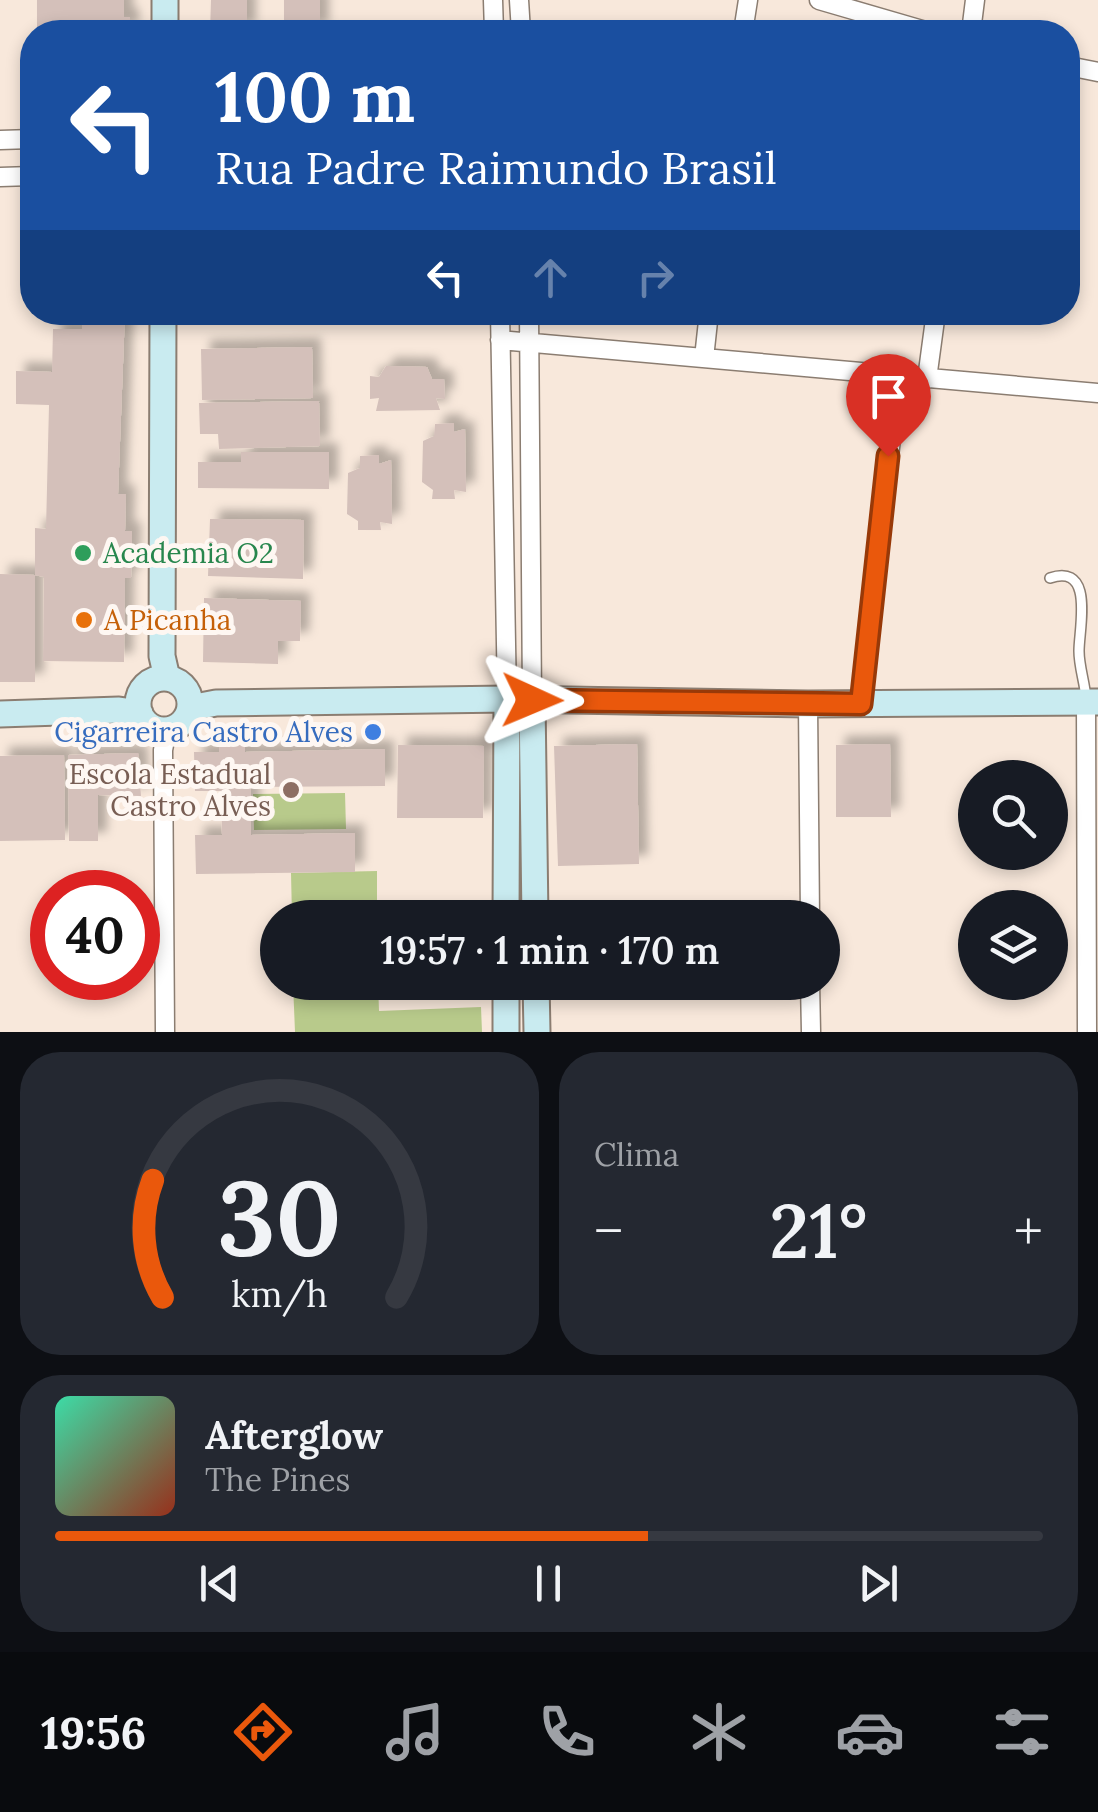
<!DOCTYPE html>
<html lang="pt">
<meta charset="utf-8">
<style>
body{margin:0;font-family:Lora,serif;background:#242831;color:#f1f3f6;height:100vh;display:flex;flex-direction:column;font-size:38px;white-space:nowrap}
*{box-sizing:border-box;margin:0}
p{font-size:32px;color:#9ea1a6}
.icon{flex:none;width:55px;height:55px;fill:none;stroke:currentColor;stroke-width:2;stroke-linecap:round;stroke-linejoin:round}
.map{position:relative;height:1032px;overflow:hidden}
.details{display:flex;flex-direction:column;gap:20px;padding:20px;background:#0d0f14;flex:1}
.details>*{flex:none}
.hud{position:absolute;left:20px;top:20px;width:1060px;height:305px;border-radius:40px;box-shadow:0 5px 15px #0003;background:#1a4fa0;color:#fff;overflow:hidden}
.controls{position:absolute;left:958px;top:760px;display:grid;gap:20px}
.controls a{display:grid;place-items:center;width:110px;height:110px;border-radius:50%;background:#171b24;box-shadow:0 5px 15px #0003;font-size:50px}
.speed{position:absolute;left:30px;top:870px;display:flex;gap:20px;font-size:50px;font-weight:700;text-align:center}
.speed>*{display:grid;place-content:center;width:130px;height:130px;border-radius:50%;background:#171b24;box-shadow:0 5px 15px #0003;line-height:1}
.speed .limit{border:15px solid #d22;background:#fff;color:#111}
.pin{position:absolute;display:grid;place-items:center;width:85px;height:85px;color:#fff;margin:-102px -42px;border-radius:50% 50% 50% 0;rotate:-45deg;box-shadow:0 0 10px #0007}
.pin .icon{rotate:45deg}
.me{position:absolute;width:110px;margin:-55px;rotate:91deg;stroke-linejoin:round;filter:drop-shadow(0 0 8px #0008)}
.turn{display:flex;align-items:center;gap:35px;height:210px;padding:0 30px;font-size:45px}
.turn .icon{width:130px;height:130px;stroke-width:2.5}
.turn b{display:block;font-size:70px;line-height:85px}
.lanes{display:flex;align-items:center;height:95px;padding:0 30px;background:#0003;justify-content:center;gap:50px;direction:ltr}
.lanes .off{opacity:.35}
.big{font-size:75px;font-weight:600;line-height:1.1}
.details .widget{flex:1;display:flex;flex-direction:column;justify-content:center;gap:15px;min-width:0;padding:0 35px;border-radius:40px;background:#242831}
.details .dial{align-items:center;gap:0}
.dial svg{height:260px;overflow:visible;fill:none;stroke:#363941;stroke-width:7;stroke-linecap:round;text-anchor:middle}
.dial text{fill:#f1f3f6;stroke:none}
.song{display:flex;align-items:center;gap:30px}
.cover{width:120px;height:120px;border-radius:15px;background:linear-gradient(135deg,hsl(160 70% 55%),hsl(10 70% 35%))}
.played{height:10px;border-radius:5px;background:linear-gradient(90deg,#ea580c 60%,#363941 60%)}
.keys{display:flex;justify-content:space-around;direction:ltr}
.heat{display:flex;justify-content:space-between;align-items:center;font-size:55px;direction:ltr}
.details .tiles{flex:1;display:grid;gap:20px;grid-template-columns:1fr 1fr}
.widget:last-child{grid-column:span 2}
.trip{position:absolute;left:260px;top:900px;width:580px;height:100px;border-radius:50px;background:#171b24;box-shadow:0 5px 15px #0003;font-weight:600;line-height:100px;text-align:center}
.tab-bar{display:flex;height:160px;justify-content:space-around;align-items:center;background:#090b0e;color:#9ea1a6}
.tab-bar .icon{width:70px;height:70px}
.tab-bar .selected{color:#ea580c}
.tab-bar b{font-size:45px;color:#f1f3f6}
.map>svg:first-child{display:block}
.green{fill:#b8ca8b}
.building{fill:#d4c0ba;filter:url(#shadow)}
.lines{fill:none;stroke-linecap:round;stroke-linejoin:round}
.lane-casing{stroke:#8b7d71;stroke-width:12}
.street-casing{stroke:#8b7d71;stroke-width:21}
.secondary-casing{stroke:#8b7d71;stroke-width:29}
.lane{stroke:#fff;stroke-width:9}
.street{stroke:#fff;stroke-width:18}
.secondary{stroke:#c9ebf0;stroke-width:25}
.route-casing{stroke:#983908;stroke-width:25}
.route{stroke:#ea580c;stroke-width:18}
.leisure-dot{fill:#2e9e5b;stroke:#fef7f2;stroke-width:4}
.food-dot{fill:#e8710a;stroke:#fef7f2;stroke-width:4}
.shop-dot{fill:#3f7fe0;stroke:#fef7f2;stroke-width:4}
.education-dot{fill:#8d6e63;stroke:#fef7f2;stroke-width:4}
.labels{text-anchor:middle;stroke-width:10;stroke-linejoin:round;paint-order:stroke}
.leisure-label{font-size:28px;fill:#27864d;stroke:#fef7f2;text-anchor:start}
.food-label{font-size:28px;fill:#c56008;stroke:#fef7f2;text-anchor:start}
.shop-label{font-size:28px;fill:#366cbe;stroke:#fef7f2;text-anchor:end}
.education-label{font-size:28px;fill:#785e54;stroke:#fef7f2;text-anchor:end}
</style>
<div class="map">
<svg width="1098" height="1032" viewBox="0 0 1098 1032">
<defs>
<filter id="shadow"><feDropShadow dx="9" dy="-9" stdDeviation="5" flood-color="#0004"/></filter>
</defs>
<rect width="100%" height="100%" fill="#f8e8db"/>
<path class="green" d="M345 793 346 829 254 830 253 794Z
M377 871V917H292L291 873Z
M293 983H378L379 1011 481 1007 482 1032H295Z"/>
<path class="building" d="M37 0H124V17H130V32H37Z
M211 0H247V32H210Z
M284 0H320V32H284Z
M82 312H125L118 494H126L125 531H132L131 578H125L124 662 43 661 44 577 35 575V682H0V574L35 575V528L46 529 49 405 16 404V371L52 372 53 329H82Z
M312 347 313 398 202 400 201 349Z
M386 366 427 367 432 379H444L445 399 436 398 440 410 376 411 379 398 370 399V376L379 377Z
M319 401 320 446 219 449 218 434H200L199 403Z
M454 423V432L465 429 466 492 454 490 455 499H432L433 490 422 482 423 441 434 436 435 424Z
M241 452H329V489L198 488V462H241Z
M379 455V464L391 460 392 524 380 522 381 530H358V521L347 514 348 473 360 468V456Z
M210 519 304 520 303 579 208 576Z
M204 598 301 601 300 641H278V664L203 662Z
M219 744H245V752L385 749V786L251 787V835L355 833V872L196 874 195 835H222L221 791H195L194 752H219Z
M637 744 639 864 558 866 554 746Z
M890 744 891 817H836V745Z
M398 745 484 746 483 818H397Z
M138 753 141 796 98 795V841H69L68 755Z
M64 755 65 840 0 841V756Z"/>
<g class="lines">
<defs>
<path id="lane" d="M1050 578C1095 563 1079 628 1079 651 1079 667 1085 683 1086 699"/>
<path id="street" d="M493 0 494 32
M519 0 521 32
M819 0 929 32
M743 32 748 0
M971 32 975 0
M1068 66 1098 72
M0 140 32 139
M0 177 32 176
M500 312 507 699
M529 312 532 700
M500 340 1098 393
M704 358 709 312
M927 379 936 312
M1086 702 1087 1032
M808 704 810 918
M861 704 898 377
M810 982 811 1032
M165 1032 163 750 167 730"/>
<path id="secondary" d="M165 32V0
M163 312 162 656 167 678
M138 704a26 26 0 1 1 52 0a26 26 0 1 1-52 0Z
M532 700 535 918
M190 708 216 703 507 699 808 704 1098 702
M0 714 119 710 140 713
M506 918 507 699
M536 982 537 1032
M506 1032V982"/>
</defs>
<use href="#lane" class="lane-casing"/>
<use href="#street" class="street-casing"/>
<use href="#secondary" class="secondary-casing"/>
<use href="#lane" class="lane"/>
<use href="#street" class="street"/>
<use href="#secondary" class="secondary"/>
</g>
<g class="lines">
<defs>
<path id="route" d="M532 700 861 704 888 456"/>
</defs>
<use href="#route" class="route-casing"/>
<use href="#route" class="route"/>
</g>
<circle class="leisure-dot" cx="83" cy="553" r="10"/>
<circle class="food-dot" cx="84" cy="620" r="10"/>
<circle class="shop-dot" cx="373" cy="732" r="10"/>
<circle class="education-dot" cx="291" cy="790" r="10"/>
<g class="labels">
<g class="leisure-label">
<text x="103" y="563">Academia O2</text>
</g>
<g class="food-label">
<text x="104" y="630">A Picanha</text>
</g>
<g class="shop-label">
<text x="353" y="742">Cigarreira Castro Alves</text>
</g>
<g class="education-label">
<text x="271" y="784">Escola Estadual<tspan x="271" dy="32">Castro Alves</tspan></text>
</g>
</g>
</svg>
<div class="controls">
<a><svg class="icon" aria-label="search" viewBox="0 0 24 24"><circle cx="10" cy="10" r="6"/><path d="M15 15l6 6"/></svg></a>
<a><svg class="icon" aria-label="layers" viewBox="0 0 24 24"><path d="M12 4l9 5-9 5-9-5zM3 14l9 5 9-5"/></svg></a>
</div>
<div class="speed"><div class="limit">40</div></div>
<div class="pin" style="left:888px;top:456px;background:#d93025"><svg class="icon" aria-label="arrive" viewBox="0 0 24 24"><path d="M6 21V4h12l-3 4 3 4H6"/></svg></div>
<svg class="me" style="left:532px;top:700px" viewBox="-20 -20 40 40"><path d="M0-17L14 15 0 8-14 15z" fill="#ea580c" stroke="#fff" stroke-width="4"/></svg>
<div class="trip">19:57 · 1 min · 170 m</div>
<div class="hud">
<div class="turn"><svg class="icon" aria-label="left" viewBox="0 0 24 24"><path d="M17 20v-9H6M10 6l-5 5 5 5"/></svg><div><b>100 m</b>Rua Padre Raimundo Brasil</div></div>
<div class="lanes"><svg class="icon" aria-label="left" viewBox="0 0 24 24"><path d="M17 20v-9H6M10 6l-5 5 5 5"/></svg><svg class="icon off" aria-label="ahead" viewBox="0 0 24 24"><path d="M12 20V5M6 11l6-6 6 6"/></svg><svg class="icon off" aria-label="right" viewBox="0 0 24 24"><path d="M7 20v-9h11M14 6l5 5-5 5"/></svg></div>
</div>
</div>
<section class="details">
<div class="tiles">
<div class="widget dial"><svg viewBox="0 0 100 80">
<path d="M14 69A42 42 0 1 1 86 69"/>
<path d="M14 69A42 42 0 0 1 11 33" stroke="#ea580c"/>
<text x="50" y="56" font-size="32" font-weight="700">30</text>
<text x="50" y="72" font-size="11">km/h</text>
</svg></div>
<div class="widget"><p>Clima</p>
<div class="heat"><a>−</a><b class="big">21°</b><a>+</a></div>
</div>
<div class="widget">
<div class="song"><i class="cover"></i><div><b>Afterglow</b><p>The Pines</p></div></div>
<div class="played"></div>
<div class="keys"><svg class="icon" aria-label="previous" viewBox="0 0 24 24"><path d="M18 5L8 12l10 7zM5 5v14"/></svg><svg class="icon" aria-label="pause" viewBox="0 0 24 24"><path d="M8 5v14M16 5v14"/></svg><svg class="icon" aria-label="next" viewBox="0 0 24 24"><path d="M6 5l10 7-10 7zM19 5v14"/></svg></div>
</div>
</div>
</section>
<nav class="tab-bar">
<b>19:56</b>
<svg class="icon selected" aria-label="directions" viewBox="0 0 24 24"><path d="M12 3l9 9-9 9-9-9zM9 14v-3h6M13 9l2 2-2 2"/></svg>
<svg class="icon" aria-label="music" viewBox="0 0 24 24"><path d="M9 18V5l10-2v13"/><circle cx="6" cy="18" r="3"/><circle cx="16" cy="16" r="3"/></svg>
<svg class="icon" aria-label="phone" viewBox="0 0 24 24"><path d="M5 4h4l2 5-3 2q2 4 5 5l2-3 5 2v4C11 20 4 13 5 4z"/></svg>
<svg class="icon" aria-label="climate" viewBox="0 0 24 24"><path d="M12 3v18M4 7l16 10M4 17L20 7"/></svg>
<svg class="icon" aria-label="car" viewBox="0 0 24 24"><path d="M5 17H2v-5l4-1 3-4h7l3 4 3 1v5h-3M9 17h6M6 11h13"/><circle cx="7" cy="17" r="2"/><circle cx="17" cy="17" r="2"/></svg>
<svg class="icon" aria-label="filters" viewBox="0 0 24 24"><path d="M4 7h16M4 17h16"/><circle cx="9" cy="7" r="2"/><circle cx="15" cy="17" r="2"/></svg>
</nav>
